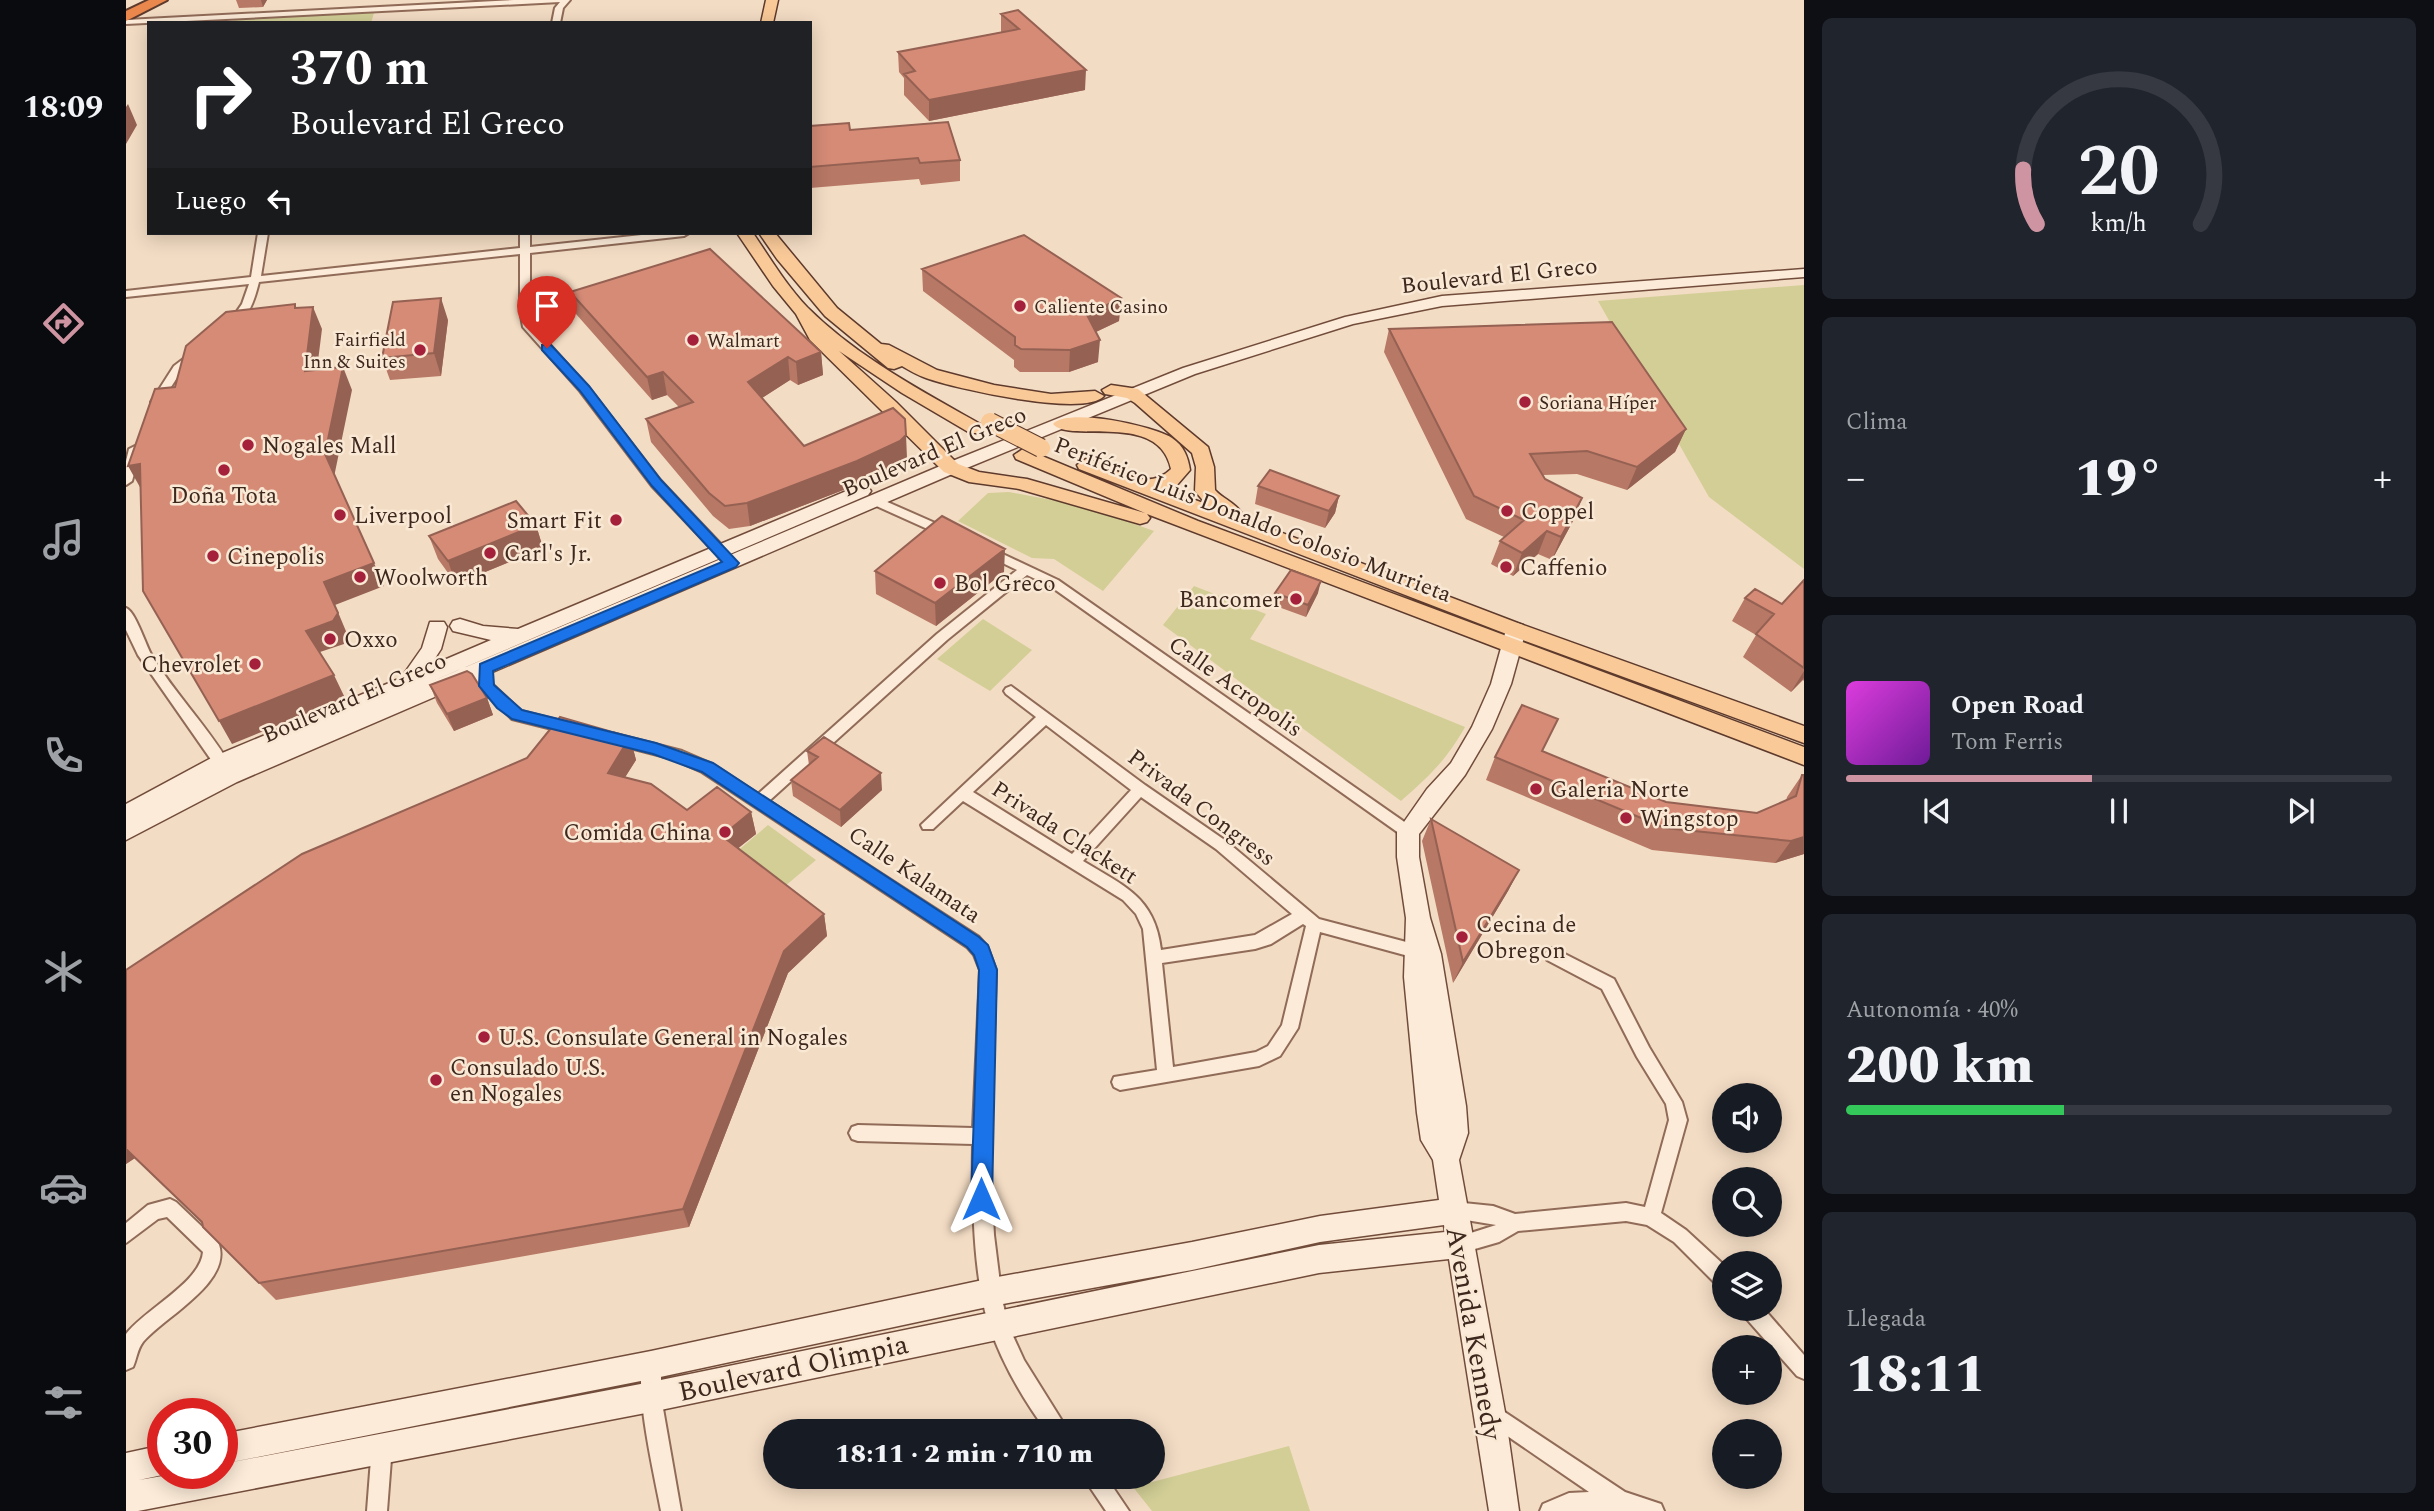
<!DOCTYPE html>
<html lang="es">
<meta charset="utf-8">
<style>
body{margin:0;font-family:Spectral,serif;background:#20242c;color:#f1f3f6;height:100vh;display:flex;flex-direction:column;font-size:26px;white-space:nowrap}
*{box-sizing:border-box;margin:0}
p{font-size:23px;color:#9ea1a6}
.icon{flex:none;width:38px;height:38px;fill:none;stroke:currentColor;stroke-width:2;stroke-linecap:round;stroke-linejoin:round}
.map{position:relative;flex:1;overflow:hidden}
.panel{display:flex;flex-direction:column;gap:18px;padding:18px;background:#0d0f14;width:630px}
.panel>*{flex:none}
.hud{position:absolute;left:21px;top:21px;width:665px;height:214px;border-radius:0px;box-shadow:0 4px 18px #0003;background:#202124;color:#fff;overflow:hidden}
.fabs{position:absolute;left:1586px;top:1083px;display:grid;gap:14px}
.fabs a{display:grid;place-items:center;width:70px;height:70px;border-radius:50%;background:#171b24;box-shadow:0 4px 18px #0003;font-size:35px}
.speed{position:absolute;left:21px;top:1398px;display:flex;gap:14px;font-size:35px;font-weight:700;text-align:center}
.speed>*{display:grid;place-content:center;width:91px;height:91px;border-radius:50%;background:#171b24;box-shadow:0 4px 18px #0003;line-height:1}
.speed .limit{border:10px solid #d22;background:#fff;color:#111}
.pin{position:absolute;display:grid;place-items:center;width:60px;height:60px;color:#fff;margin:-72px -30px;border-radius:50% 50% 50% 0;rotate:-45deg;box-shadow:0 0 7px #0007}
.pin .icon{rotate:45deg}
.me{position:absolute;width:77px;margin:-38px;rotate:0deg;stroke-linejoin:round;filter:drop-shadow(0 0 5px #0008)}
.turn{display:flex;align-items:center;gap:24px;height:147px;padding:0 28px;font-size:32px}
.turn .icon{width:91px;height:91px;stroke-width:2.5}
.turn b{display:block;font-size:49px;line-height:60px}
.then{display:flex;align-items:center;height:66px;padding:0 28px;background:#0003;gap:14px;font-size:26px}
.big{font-size:52px;font-weight:800;line-height:1.1}
.panel .card{flex:1;display:flex;flex-direction:column;justify-content:center;gap:10px;min-width:0;padding:0 24px;border-radius:10px;background:#20242c}
.panel .dial{align-items:center;gap:0}
.dial svg{height:182px;overflow:visible;fill:none;stroke:#363941;stroke-width:7;stroke-linecap:round;text-anchor:middle}
.dial text{fill:#f1f3f6;stroke:none}
.song{display:flex;align-items:center;gap:21px}
.cover{width:84px;height:84px;border-radius:10px;background:linear-gradient(135deg,hsl(300 70% 55%),hsl(280 70% 35%))}
.played{height:7px;border-radius:4px;background:linear-gradient(90deg,#cf94a2 45%,#363941 45%)}
.keys{display:flex;justify-content:space-around;direction:ltr}
.heat{display:flex;justify-content:space-between;align-items:center;font-size:38px;direction:ltr}
.charge{height:10px;border-radius:5px;background:linear-gradient(90deg,#34c759 40%,#363941 0)}
.trip{position:absolute;left:637px;top:1419px;width:402px;height:70px;border-radius:35px;background:#171b24;box-shadow:0 4px 18px #0003;font-weight:800;line-height:70px;text-align:center}
main{display:flex;flex:1;min-height:0}
.tabs{display:flex;flex-direction:column;width:126px;justify-content:space-around;align-items:center;background:#090b0e;color:#9ea1a6}
.tabs .icon{width:49px;height:49px}
.tabs .on{color:#cf94a2}
.tabs b{font-size:32px;color:#f1f3f6}
.map>svg:first-child{display:block}
.green{fill:#d2ce96}
.lines{fill:none;stroke-linecap:round;stroke-linejoin:round}
.street-casing{stroke:#906b58;stroke-width:4}
.secondary-casing{stroke:#724c3b;stroke-width:3}
.primary-casing{stroke:#5d3a2c;stroke-width:3}
.highway-casing{stroke:#5d3a2c;stroke-width:4}
.street{fill:#fcebd8;fill-rule:evenodd}
.secondary{fill:#fcebd8;fill-rule:evenodd}
.primary{fill:#f9c998;fill-rule:evenodd}
.highway{fill:#ea874d;fill-rule:evenodd}
.primary-bridge-casing{stroke:#5d3a2c;stroke-width:20;stroke-linecap:butt}
.primary-bridge{stroke:#f9c998;stroke-width:18}
.wall{fill:#b77865}
.shaded-wall{fill:#956153}
.building{fill:#d58b76;stroke:#956153;stroke-width:2}
.route{fill:#1a73e8;stroke:#114b97;stroke-width:2}
.poi-dot{fill:#a5213b;stroke:#f9e8d4;stroke-width:2.5}
.labels{text-anchor:middle;stroke-width:5;stroke-linejoin:round;paint-order:stroke}
.far-poi-label{font-size:19px;fill:#3e271d;stroke:#f9e8d4;text-anchor:start}
.street-label{font-size:23px;fill:#3e271d;stroke:#f9e8d4}
.poi-label{font-size:23px;fill:#3e271d;stroke:#f9e8d4;text-anchor:start}
.near-street-label{font-size:28px;fill:#3e271d;stroke:#f9e8d4}
</style>
<main>
<nav class="tabs">
<b>18:09</b>
<svg class="icon on" aria-label="directions" viewBox="0 0 24 24"><path d="M12 3l9 9-9 9-9-9zM9 14v-3h6M13 9l2 2-2 2"/></svg>
<svg class="icon" aria-label="music" viewBox="0 0 24 24"><path d="M9 18V5l10-2v13"/><circle cx="6" cy="18" r="3"/><circle cx="16" cy="16" r="3"/></svg>
<svg class="icon" aria-label="phone" viewBox="0 0 24 24"><path d="M5 4h4l2 5-3 2q2 4 5 5l2-3 5 2v4C11 20 4 13 5 4z"/></svg>
<svg class="icon" aria-label="climate" viewBox="0 0 24 24"><path d="M12 3v18M4 7l16 10M4 17L20 7"/></svg>
<svg class="icon" aria-label="car" viewBox="0 0 24 24"><path d="M5 17H2v-5l4-1 3-4h7l3 4 3 1v5h-3M9 17h6M6 11h13"/><circle cx="7" cy="17" r="2"/><circle cx="17" cy="17" r="2"/></svg>
<svg class="icon" aria-label="filters" viewBox="0 0 24 24"><path d="M4 7h16M4 17h16"/><circle cx="9" cy="7" r="2"/><circle cx="15" cy="17" r="2"/></svg>
</nav>
<div class="map">
<svg width="1678" height="1511" viewBox="0 0 1678 1511">
<rect width="100%" height="100%" fill="#f3dcc4"/>
<path class="green" d="M248 13 245 23H106L109 18Z
M1678 285V569L1583 497 1472 301Z
M883 492 958 506 1028 531 977 591 928 559 906 558 832 521 862 493Z
M1068 586 1140 614 1124 639 1339 727C1319 762 1304 775 1275 801L1037 625Z
M857 619 906 650 864 691 811 659Z
M642 825 690 860 652 892 602 859Z
M1163 1446 1184 1511H1026L1007 1487Z"/>
<g class="lines">
<defs>
<path id="street" d="M388 0H444L437 8 434 23H426L429 8 434 2 0 24V20Z
M132 233H142L135 276 394 248V233H404V247L534 233H563L558 236 404 253V310L407 326 462 387 534 480 606 556 608 559 606 562H598L526 486 454 391 397 327 394 310V254L133 282C129 298 123 318 108 326L103 323 116 304 123 284 0 297V291L125 277Z
M69 350 74 353 73 355 56 370 34 404H26L25 402 48 366Z
M9 446 15 449 6 481 0 485V461L3 449Z
M750 497 825 530 827 533 821 537 817 536 746 504 744 501Z
M862 547 932 580 1287 828 1289 832 1287 836H1277L924 586 901 575 821 640 643 801 853 937 861 946 870 970 864 1160 868 1235 876 1299 882 1325 898 1360 943 1432H921C896 1398 875 1361 862 1322 847 1273 846 1196 847 1144L732 1141 726 1139 723 1133 726 1127 732 1125 847 1128 854 970 848 955 841 947 576 772 547 759 481 742 479 738 486 733 556 751 586 764 632 794 811 634 891 570 858 554 856 551 858 548Z
M0 608C9 611 19 643 25 654 49 695 84 728 107 770L105 774H95L12 655 0 630Z
M338 666 365 683 395 711 451 725 453 729 451 733 446 734 386 719 355 689 336 679 331 671Z
M885 686 1019 785 1100 841 1193 919 1303 948 1305 953 1303 958 1297 960 1194 932 1172 1028 1154 1056 1133 1066 994 1090 988 1087 986 1082 988 1077 1031 1070 1017 929 1010 914 997 900 837 801 807 829H797L795 825 910 717 880 694 878 691 880 688ZM920 725 1005 790 946 854 847 792ZM1015 797 1090 849 1166 914 1129 935 1035 950C1029 897 998 886 957 861ZM1177 924 1180 926 1156 1025 1142 1046 1130 1052 1047 1067 1036 963 1129 949 1145 944Z
M1427 948 1488 979 1523 1047 1556 1102 1561 1120 1535 1213 1560 1230 1598 1265V1287L1591 1285 1548 1242 1521 1225 1500 1221 1392 1231 1373 1242 1335 1253 1329 1250 1326 1244 1329 1238 1370 1225 1322 1217 1319 1211 1322 1205 1328 1202 1367 1206 1389 1214 1500 1203 1519 1207 1543 1120 1540 1104 1511 1057 1476 989 1421 960 1419 955 1421 950Z
M44 1199 50 1202 92 1242C109 1281 38 1317 17 1342 11 1350 11 1358 7 1367L0 1370V1334C18 1310 75 1282 77 1252L41 1217 32 1219 0 1243V1223L22 1205Z
M1616 1309H1638L1678 1355V1379L1671 1376 1618 1316Z
M525 1355 532 1358 535 1365V1397L555 1511H535C529 1478 507 1386 518 1358Z
M1365 1403 1499 1492 1535 1504 1538 1511H1414L1417 1504 1443 1493 1463 1492 1358 1420 1355 1413 1358 1406Z
M256 1436 263 1439 266 1446 261 1511H241L246 1446 249 1439Z
M957 1477H980L1003 1511H980Z"/>
<path id="secondary" d="M1678 269V277L1316 306 1227 324 1069 374 831 472 111 782 0 840V804L89 756 275 678 296 648 304 622H318L321 627 315 649 304 666 365 640 327 631 324 626 327 621 334 619 357 626 392 629 730 487H742L745 491 742 495 302 683 819 464 1057 368 1219 317 1316 296Z
M1390 623 1397 625 1400 630 1385 684 1366 729 1339 775 1293 834V857L1304 918 1315 954 1340 1106 1342 1133 1333 1160 1379 1412 1393 1511H1363L1323 1259 1193 1273 525 1412 12 1511H0V1453L37 1445V1474H41L13 1480 48 1474H96V1464L525 1382 1193 1245 1319 1232 1318 1225 1194 1242 1066 1270 866 1306 525 1379 96 1464V1434L525 1351 866 1278 1066 1242 1194 1216 1313 1200 1307 1160 1295 1140 1291 1113 1278 977 1280 918 1271 857V832L1301 789 1325 763 1346 727 1365 684 1380 630 1383 625Z"/>
<path id="primary" d="M640 0H652L647 23H635Z
M611 233H627C644 258 660 285 681 307 731 357 796 391 856 425L859 429 856 433H844L776 393 713 351 770 402 832 464 853 472 901 479 1019 513 890 459 888 455 897 449 904 451 1072 521 1678 747V765L1021 514 1024 518 1021 522 1014 524 893 489 843 482 818 472 684 340 670 314 647 286Z
M633 233H649L711 308 755 344 763 345 811 370 868 385 925 394 969 391 978 396C959 418 827 388 800 378 791 375 783 370 776 366L768 369 762 368 699 316 651 259Z
M985 385 1012 389 1082 447 1088 467 1089 490C1096 498 1109 503 1115 512L1112 516 1397 625 1678 726V743L1383 635 953 469 951 465 960 459C989 467 1020 494 1045 469 1033 410 944 444 927 424 941 407 1029 426 1046 438 1058 446 1062 457 1064 470L1051 485 1039 489 1080 504 1069 491 1070 467 1066 453 1009 403 1001 398 979 394 976 390Z"/>
<path id="highway" d="M23 0H41L0 21V11Z"/>
</defs>
<use href="#street" class="street-casing"/>
<use href="#secondary" class="secondary-casing"/>
<use href="#primary" class="primary-casing"/>
<use href="#highway" class="highway-casing"/>
<use href="#street" class="street"/>
<use href="#secondary" class="secondary"/>
<use href="#primary" class="primary"/>
<use href="#highway" class="highway"/>
<defs>
<path id="primary-bridge" d="M864 422 915 448"/>
</defs>
<use href="#primary-bridge" class="primary-bridge-casing"/>
<use href="#primary-bridge" class="primary-bridge"/>
</g>
<path class="wall" d="M110 0H141L137 7 113 8Z
M892 10 959 90 803 121 778 95V78L773 72 772 52 875 32V14Z
M684 126 724 130 834 160V181L795 185 793 179 684 188Z
M796 269 995 298 993 321 970 332 972 362 943 372H894L888 367V360L797 291Z
M444 292 695 352 697 375 672 385 664 380 636 398 678 446 781 458 774 464 733 484 624 526 603 529 587 516 525 442 520 419 553 407 541 395 526 400 450 314Z
M322 320 315 376 264 380 256 358Z
M1263 329 1560 429 1549 452 1501 490 1451 474 1417 475 1419 479 1456 498 1447 521 1426 560 1412 554 1387 576 1365 564 1374 541 1378 537 1340 519 1258 352Z
M1132 486 1213 496 1209 513 1199 528 1129 504Z
M410 525 417 548 330 584 312 559 303 536Z
M749 571 878 572 810 626 750 594Z
M1678 580V681L1677 680 1665 692 1617 657 1630 635 1606 621 1619 598 1656 604Z
M1149 593H1192L1180 617 1147 605Z
M304 685 361 698 367 715 328 731 311 703Z
M504 737 510 760 499 777 561 810 625 812 630 834 612 848 698 914 701 936 662 973 563 1227 150 1300 77 1227 76 1223 9 1158 0 1164V970Z
M681 751 756 790 715 827 667 796 665 780 683 765Z
M1416 752 1540 802 1631 813 1660 801 1661 797 1676 775H1678V854L1649 863 1526 850 1360 780 1369 757Z
M1305 819 1393 870 1382 891 1327 983 1296 841Z"/>
<path class="shaded-wall" d="M135 0H141L137 7Z
M960 70 959 90 803 121V100Z
M2 104 11 125 0 144V107Z
M315 298 322 320 315 376 308 353Z
M995 298 993 321 959 337 961 315Z
M187 307 196 329 188 393 179 371Z
M974 340 972 362 943 372 944 350Z
M695 352 697 375 672 385 670 362Z
M662 357 664 380 625 405 622 382Z
M217 367 226 390 208 477 199 454Z
M537 372 541 395 526 400 521 377Z
M1560 429 1549 452 1501 490 1511 467Z
M780 435 781 458 774 464 733 484 624 526 621 503Z
M14 464 15 489 2 466Z
M1213 496 1209 513 1199 528 1203 511Z
M1456 498 1447 521 1426 560 1435 537Z
M410 525 417 548 330 584 322 561Z
M1421 531 1412 554 1387 576 1396 553Z
M879 549 878 572 810 626 809 603Z
M248 563 258 586 209 605 222 636 218 644 191 653 180 631 198 582Z
M1195 581 1192 593 1180 617 1182 605Z
M1678 671V678L1665 692Z
M208 675 219 698 106 744 93 721Z
M361 698 367 715 328 731 321 714Z
M504 737 510 760 488 795 482 773Z
M755 773 756 790 715 827 714 810Z
M625 812 630 834 600 858 596 836Z
M1678 837V854L1649 863 1665 841Z
M1393 870 1382 891 1327 983 1337 962Z
M698 914 701 936 662 973 563 1227 557 1209 658 951Z
M0 1149 9 1158 0 1164Z"/>
<path class="building" d="M892 10 960 70 803 100 778 74 789 71 772 52 893 29 875 14Z
M822 122 834 160 794 163 792 158 684 167V126L723 123 724 130Z
M898 235 995 298 961 315 974 340 944 350 895 349 889 345V337L796 269Z
M584 249 695 352 670 362 662 357 622 382 678 446 767 408 779 419 780 435 774 441 731 461 621 503 599 506 583 493 520 419 567 402 537 372 521 377 444 292Z
M315 298 308 353 256 358 267 302Z
M169 304V308L187 307 179 371 217 367 199 454 248 563 198 582 212 613 207 621 180 631 208 675 93 721 17 591 14 464 2 466 29 389 49 387 60 346 100 312Z
M1486 322 1560 429 1511 467 1461 451 1404 454 1419 479 1456 498 1435 537 1421 531 1396 553 1374 541 1398 520 1348 496 1263 329Z
M1144 470 1213 496 1203 511 1132 486Z
M390 501 410 525 322 561 303 536Z
M816 516 879 549 809 603 749 571Z
M1165 570 1195 581 1182 605 1149 593Z
M1678 580V668L1630 634 1648 614 1619 598 1629 589 1656 604Z
M341 671 346 674 361 698 321 714 304 685Z
M1396 705 1432 719 1416 751 1540 802 1631 813 1670 796 1676 775H1678V837L1665 841 1539 828 1369 757Z
M434 717 504 737 482 773 525 784 561 810 591 787 625 812 596 836 698 914 658 951 557 1209 133 1283 77 1227 76 1222 0 1149V970L176 854 401 758Z
M698 737 755 773 714 810 665 780 692 757 681 751Z
M1305 819 1393 870 1337 962Z"/>
<path class="route" d="M416 345H425L463 386 535 480 613 563 610 567 367 671 368 685 396 710 530 743 587 763 853 937 862 945 871 970 866 1199 863 1205 855 1208 848 1205 845 1199 853 970 848 955 841 947 576 772 527 754 386 719 371 708 353 686 354 664 596 562 526 486 454 391 416 350Z"/>
<g class="poi-dot">
<circle cx="894" cy="306" r="7"/>
<circle cx="567" cy="340" r="7"/>
<circle cx="294" cy="350" r="7"/>
<circle cx="1399" cy="402" r="7"/>
<circle cx="122" cy="445" r="7"/>
<circle cx="98" cy="470" r="7"/>
<circle cx="1381" cy="511" r="7"/>
<circle cx="214" cy="515" r="7"/>
<circle cx="490" cy="520" r="7"/>
<circle cx="364" cy="553" r="7"/>
<circle cx="87" cy="556" r="7"/>
<circle cx="1380" cy="567" r="7"/>
<circle cx="234" cy="577" r="7"/>
<circle cx="814" cy="583" r="7"/>
<circle cx="1170" cy="599" r="7"/>
<circle cx="204" cy="639" r="7"/>
<circle cx="129" cy="664" r="7"/>
<circle cx="1410" cy="789" r="7"/>
<circle cx="1500" cy="818" r="7"/>
<circle cx="599" cy="832" r="7"/>
<circle cx="1336" cy="937" r="7"/>
<circle cx="358" cy="1037" r="7"/>
<circle cx="310" cy="1080" r="7"/>
</g>
<g class="labels">
<g class="far-poi-label">
<text x="908" y="313">Caliente Casino</text>
<text x="280" y="346" text-anchor="end">Fairfield<tspan x="280" dy="22">Inn &amp; Suites</tspan></text>
<text x="581" y="347">Walmart</text>
<text x="1413" y="409">Soriana Híper</text>
</g>
<g class="street-label">
<text transform="translate(1373 275) rotate(-6)" y="8">Boulevard El Greco</text>
<text transform="translate(808 451) rotate(-23)" y="8">Boulevard El Greco</text>
<text transform="translate(1127 519) rotate(21)" y="8">Periférico Luis Donaldo Colosio Murrieta</text>
<text transform="translate(1110 686) rotate(35)" y="8">Calle Acropolis</text>
<text transform="translate(228 697) rotate(-23)" y="8">Boulevard El Greco</text>
<text transform="translate(1076 807) rotate(37)" y="8">Privada Congress</text>
<text transform="translate(939 832) rotate(33)" y="8">Privada Clackett</text>
<text transform="translate(789 874) rotate(34)" y="8">Calle Kalamata</text>
</g>
<g class="poi-label">
<text x="136" y="453">Nogales Mall</text>
<text x="98" y="503" text-anchor="middle">Doña Tota</text>
<text x="1395" y="519">Coppel</text>
<text x="228" y="523">Liverpool</text>
<text x="476" y="528" text-anchor="end">Smart Fit</text>
<text x="378" y="561">Carl's Jr.</text>
<text x="101" y="564">Cinepolis</text>
<text x="1394" y="575">Caffenio</text>
<text x="248" y="585">Woolworth</text>
<text x="828" y="591">Bol Greco</text>
<text x="1156" y="607" text-anchor="end">Bancomer</text>
<text x="218" y="647">Oxxo</text>
<text x="115" y="672" text-anchor="end">Chevrolet</text>
<text x="1424" y="797">Galeria Norte</text>
<text x="1514" y="826">Wingstop</text>
<text x="585" y="840" text-anchor="end">Comida China</text>
<text x="1350" y="932">Cecina de<tspan x="1350" dy="26">Obregon</tspan></text>
<text x="372" y="1045">U.S. Consulate General in Nogales</text>
<text x="324" y="1075">Consulado U.S.<tspan x="324" dy="26">en Nogales</tspan></text>
</g>
<g class="near-street-label">
<text transform="translate(1349 1333) rotate(80)" y="10">Avenida Kennedy</text>
<text transform="translate(667 1367) rotate(-12)" y="10">Boulevard Olimpia</text>
</g>
</g>
</svg>
<div class="fabs">
<a><svg class="icon" aria-label="sound" viewBox="0 0 24 24"><path d="M4 9h4l5-4v14l-5-4H4zM17 9q2 3 0 6"/></svg></a>
<a><svg class="icon" aria-label="search" viewBox="0 0 24 24"><circle cx="10" cy="10" r="6"/><path d="M15 15l6 6"/></svg></a>
<a><svg class="icon" aria-label="layers" viewBox="0 0 24 24"><path d="M12 4l9 5-9 5-9-5zM3 14l9 5 9-5"/></svg></a>
<a>+</a>
<a>−</a>
</div>
<div class="speed"><div class="limit">30</div></div>
<div class="pin" style="left:421px;top:348px;background:#d93025"><svg class="icon" aria-label="arrive" viewBox="0 0 24 24"><path d="M6 21V4h12l-3 4 3 4H6"/></svg></div>
<svg class="me" style="left:855px;top:1199px" viewBox="-20 -20 40 40"><path d="M0-17L14 15 0 8-14 15z" fill="#1a73e8" stroke="#fff" stroke-width="4"/></svg>
<div class="trip">18:11 · 2 min · 710 m</div>
<div class="hud">
<div class="turn"><svg class="icon" aria-label="right" viewBox="0 0 24 24"><path d="M7 20v-9h11M14 6l5 5-5 5"/></svg><div><b>370 m</b>Boulevard El Greco</div></div>
<div class="then">Luego<svg class="icon" aria-label="left" viewBox="0 0 24 24"><path d="M17 20v-9H6M10 6l-5 5 5 5"/></svg></div>
</div>
</div>
<section class="panel">
<div class="card dial"><svg viewBox="0 0 100 80">
<path d="M14 69A42 42 0 1 1 86 69"/>
<path d="M14 69A42 42 0 0 1 8 45" stroke="#cf94a2"/>
<text x="50" y="56" font-size="32" font-weight="700">20</text>
<text x="50" y="72" font-size="11">km/h</text>
</svg></div>
<div class="card"><p>Clima</p>
<div class="heat"><a>−</a><b class="big">19°</b><a>+</a></div>
</div>
<div class="card">
<div class="song"><i class="cover"></i><div><b>Open Road</b><p>Tom Ferris</p></div></div>
<div class="played"></div>
<div class="keys"><svg class="icon" aria-label="previous" viewBox="0 0 24 24"><path d="M18 5L8 12l10 7zM5 5v14"/></svg><svg class="icon" aria-label="pause" viewBox="0 0 24 24"><path d="M8 5v14M16 5v14"/></svg><svg class="icon" aria-label="next" viewBox="0 0 24 24"><path d="M6 5l10 7-10 7zM19 5v14"/></svg></div>
</div>
<div class="card"><p>Autonomía · 40%</p><b class="big">200 km</b><div class="charge"></div></div>
<div class="card"><p>Llegada</p><b class="big">18:11</b></div>
</section>
</main>
